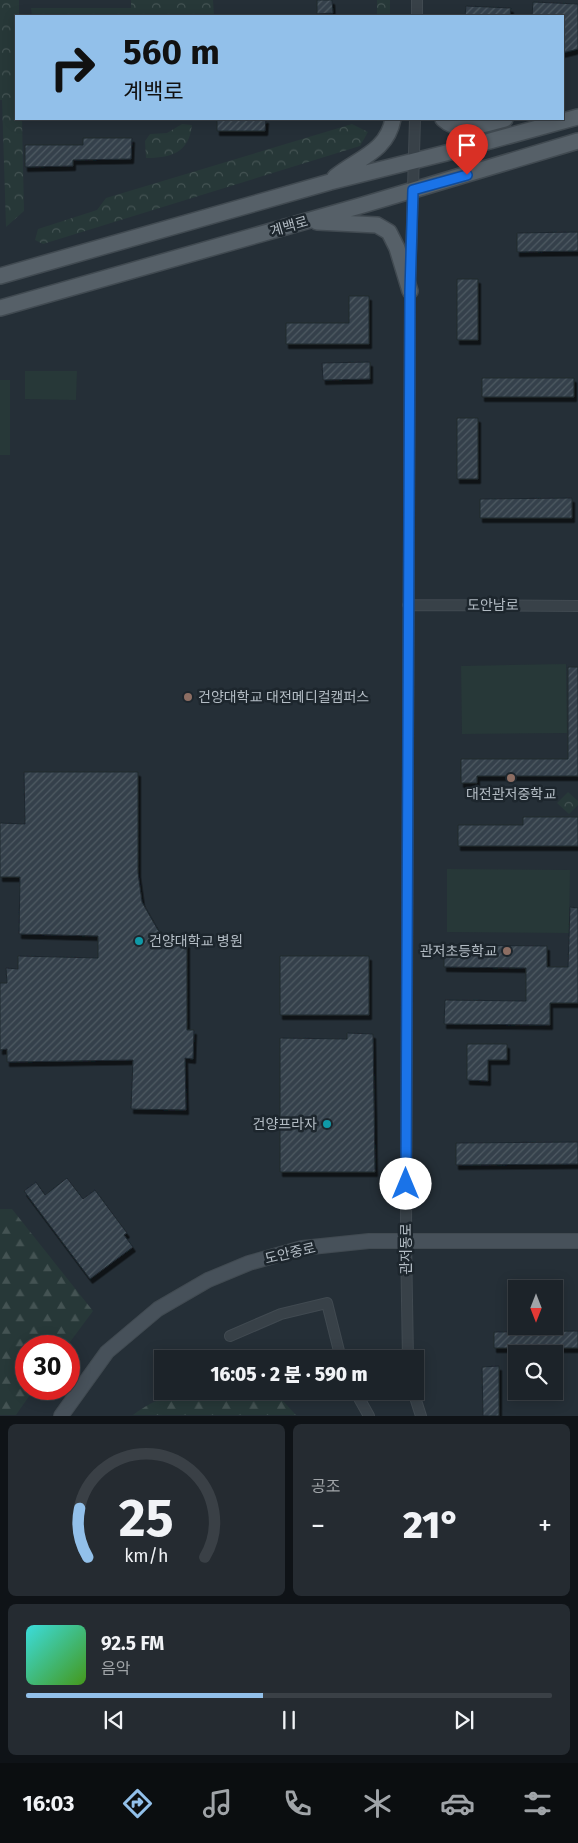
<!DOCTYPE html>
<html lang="ko">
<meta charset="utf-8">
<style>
body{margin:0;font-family:"Fira Sans","Noto Sans KR",sans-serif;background:#252b31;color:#f1f3f6;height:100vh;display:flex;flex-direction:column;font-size:19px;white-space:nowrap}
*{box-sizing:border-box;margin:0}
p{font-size:16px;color:#a0a4a8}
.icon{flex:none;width:28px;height:28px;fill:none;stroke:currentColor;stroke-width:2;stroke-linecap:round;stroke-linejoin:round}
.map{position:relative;height:1416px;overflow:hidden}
.side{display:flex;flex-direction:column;gap:8px;padding:8px;background:#0f1317;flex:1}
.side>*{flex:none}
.hud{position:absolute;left:15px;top:15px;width:549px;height:105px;border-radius:0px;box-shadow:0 2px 12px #0003,0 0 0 1px #3a4046;background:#92c0ea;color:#111;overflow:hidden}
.needle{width:32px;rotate:180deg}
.fabs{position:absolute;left:508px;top:1280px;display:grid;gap:10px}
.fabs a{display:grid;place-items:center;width:55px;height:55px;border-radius:0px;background:#1c2329;box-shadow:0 2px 12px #0003,0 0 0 1px #3a4046;font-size:25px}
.speed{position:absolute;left:15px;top:1335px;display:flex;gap:10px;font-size:25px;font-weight:700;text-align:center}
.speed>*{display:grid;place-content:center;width:65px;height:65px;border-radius:50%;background:#1c2329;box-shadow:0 2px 12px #0003,0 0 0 1px #3a4046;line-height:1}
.speed .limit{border:8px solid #d22;background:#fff;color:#111}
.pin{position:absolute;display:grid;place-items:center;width:42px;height:42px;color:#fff;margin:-51px -21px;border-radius:50% 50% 50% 0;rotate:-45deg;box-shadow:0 0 5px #0007}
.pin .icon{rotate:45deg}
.me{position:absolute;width:55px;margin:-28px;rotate:0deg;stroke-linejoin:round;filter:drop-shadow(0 0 4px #0008)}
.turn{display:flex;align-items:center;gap:18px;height:105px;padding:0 25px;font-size:22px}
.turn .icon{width:65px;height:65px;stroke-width:2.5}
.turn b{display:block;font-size:35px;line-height:42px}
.big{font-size:38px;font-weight:800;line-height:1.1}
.side .card{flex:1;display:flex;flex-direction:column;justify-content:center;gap:8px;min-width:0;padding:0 18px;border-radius:8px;background:#252b31}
.side .dial{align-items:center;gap:0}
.dial svg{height:130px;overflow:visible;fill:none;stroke:#3a4046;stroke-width:7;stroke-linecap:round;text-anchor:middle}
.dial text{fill:#f1f3f6;stroke:none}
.song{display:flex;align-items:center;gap:15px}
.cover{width:60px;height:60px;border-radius:8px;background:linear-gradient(135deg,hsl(180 70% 55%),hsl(100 70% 35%))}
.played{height:5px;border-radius:2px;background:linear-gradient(90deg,#92c0ea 45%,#3a4046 45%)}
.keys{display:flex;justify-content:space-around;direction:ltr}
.heat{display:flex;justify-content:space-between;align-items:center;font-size:28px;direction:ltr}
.side .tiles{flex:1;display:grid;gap:8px;grid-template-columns:1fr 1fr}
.card:last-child{grid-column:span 2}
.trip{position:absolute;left:154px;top:1350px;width:270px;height:50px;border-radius:0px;background:#1c2329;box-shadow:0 2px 12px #0003,0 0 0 1px #3a4046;font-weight:800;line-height:50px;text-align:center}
.dock{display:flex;height:80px;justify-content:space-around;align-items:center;background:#0b0e10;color:#a0a4a8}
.dock .icon{width:35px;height:35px}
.dock .active{color:#92c0ea}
.dock b{font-size:22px;color:#f1f3f6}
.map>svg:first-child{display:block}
.grass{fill:#273838}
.forest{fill:url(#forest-firs)}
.park{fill:url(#park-crowns)}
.building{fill:url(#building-hatch);stroke:#1f282f;filter:url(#shadow)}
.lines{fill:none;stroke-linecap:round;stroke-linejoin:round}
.street-casing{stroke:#414a51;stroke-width:12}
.secondary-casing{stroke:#414a51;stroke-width:16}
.primary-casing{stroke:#414a51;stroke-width:18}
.street{stroke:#384148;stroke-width:10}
.secondary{stroke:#47515a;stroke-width:14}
.primary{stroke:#566068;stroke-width:15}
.route-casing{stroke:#114b97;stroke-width:12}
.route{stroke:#1a73e8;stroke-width:9}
.education-dot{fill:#8d6e63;stroke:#1d262d;stroke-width:2}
.culture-dot{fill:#0f9aa8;stroke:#1d262d;stroke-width:2}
.labels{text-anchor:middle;stroke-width:5;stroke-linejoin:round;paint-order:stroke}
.street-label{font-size:14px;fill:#b3bcc4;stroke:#1d262d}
.poi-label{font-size:14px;fill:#b3bcc4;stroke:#1d262d;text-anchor:start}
</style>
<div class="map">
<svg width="578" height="1416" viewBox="0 0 578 1416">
<defs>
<pattern id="forest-firs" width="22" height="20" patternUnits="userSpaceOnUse" patternTransform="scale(1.25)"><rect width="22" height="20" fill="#273838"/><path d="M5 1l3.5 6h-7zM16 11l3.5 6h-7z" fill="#445353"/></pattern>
<pattern id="park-crowns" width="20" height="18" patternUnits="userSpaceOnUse" patternTransform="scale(1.25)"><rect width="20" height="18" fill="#273838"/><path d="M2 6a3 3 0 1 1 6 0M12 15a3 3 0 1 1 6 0" fill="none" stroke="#445353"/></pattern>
<pattern id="building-hatch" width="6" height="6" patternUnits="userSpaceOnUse" patternTransform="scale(1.25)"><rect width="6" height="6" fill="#34414b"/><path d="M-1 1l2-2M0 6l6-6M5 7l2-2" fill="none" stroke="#4f5a63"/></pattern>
<filter id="shadow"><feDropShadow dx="2.5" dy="4.5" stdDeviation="0" flood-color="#0009"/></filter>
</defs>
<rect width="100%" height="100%" fill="#252f37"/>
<path class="grass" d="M25 371H77L76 400 25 399Z
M0 380H10V455H0Z
M566 664 567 733 462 734 461 666Z
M447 869 570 870 569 933 447 932Z"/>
<path class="forest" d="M0 1209H12L93 1311 67 1346H26V1389H34L16 1415H0Z
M209 1395 281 1399 296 1415H133C161 1394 176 1395 209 1395Z"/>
<path class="park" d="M0 0H19V16H16V119H22L24 211 6 227 2 100H0Z
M131 0H213L214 16H32L31 8H131Z
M377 0H390V16H377Z
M182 124 192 125C189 153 171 158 146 158L145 141 150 134 167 133Z
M352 124 368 132 360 146 43 244 35 240 38 229 97 210 106 198Z
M568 792 578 801V805L569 814 557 803Z"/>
<path class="building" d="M317 0H332L333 13 317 14Z
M533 2 578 4V49L562 53V16H532Z
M466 6 511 8 510 16H465Z
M217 119H266L265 131H217Z
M83 138H132L131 159 73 160V166L25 167V145H83Z
M578 232V251L517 252V233Z
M457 279H478V340H457Z
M349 296H369V344H286V323H349Z
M370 362V379L323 380 322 363Z
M482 378H574V397H482Z
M457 418H478V479H457Z
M572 498V518H480V499Z
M568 667H578V776H477V783H461V759H568Z
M24 772H138V873L142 902 158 930 171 939 187 943V1030H194L193 1059 185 1058 186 1110 131 1109 133 1060 7 1062V1049L0 1050V983H7L6 968 18 969V956L98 958V936L19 934 20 877H0V823L25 824Z
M523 817H578V846H458V825H523Z
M570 907 578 908V1003H550V1025L444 1024 445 1000 526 1001V968L444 967V945L547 946V967H568Z
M280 956H369V1015H280Z
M347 1033 373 1034 375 1172H280V1038L347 1039Z
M467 1044H507V1060H488V1081L467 1080Z
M578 1142V1164L456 1165V1143Z
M67 1178 83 1199 95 1190 127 1233 124 1235 133 1247 90 1279 24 1191 36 1182 45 1195Z
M578 1331V1348H494V1332Z
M499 1366V1416H483L482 1367Z"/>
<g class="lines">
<defs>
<path id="street" d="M417 16V0
M408 605 578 606
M230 1336 281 1314 327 1303 341 1359
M408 1359 406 1241 410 291 415 119
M355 1391 369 1416
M413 1391 421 1416"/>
<path id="secondary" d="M61 1416 107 1352 158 1309 208 1280 249 1263 302 1248 369 1241H578"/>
<path id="primary" d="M443 119C460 135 485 124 505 119
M335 177C358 158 387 152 393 119
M317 222 377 225 389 232 397 248 410 291
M0 276 330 182 446 153 578 117
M0 308 363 205 578 141"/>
</defs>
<use href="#street" class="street-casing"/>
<use href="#secondary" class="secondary-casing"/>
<use href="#primary" class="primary-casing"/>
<use href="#street" class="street"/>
<use href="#secondary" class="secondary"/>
<use href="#primary" class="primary"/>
</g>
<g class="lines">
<defs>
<path id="route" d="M406 1184 410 292 413 190 467 175"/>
</defs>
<use href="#route" class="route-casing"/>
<use href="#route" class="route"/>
</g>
<g class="education-dot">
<circle cx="188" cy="697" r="5"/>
<circle cx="511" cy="778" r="5"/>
<circle cx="507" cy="951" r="5"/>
</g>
<g class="culture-dot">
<circle cx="139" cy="941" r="5"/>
<circle cx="327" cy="1124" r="5"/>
</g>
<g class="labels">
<g class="street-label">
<text transform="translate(289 226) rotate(-16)" y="5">계백로</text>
<text x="493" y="610">도안남로</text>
<text transform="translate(406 1249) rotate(-90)" y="5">관저동로</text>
<text transform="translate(290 1253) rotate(-13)" y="5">도안중로</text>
</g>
<g class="poi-label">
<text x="198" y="702">건양대학교 대전메디컬캠퍼스</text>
<text x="511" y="799" text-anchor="middle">대전관저중학교</text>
<text x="149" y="946">건양대학교 병원</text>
<text x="497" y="956" text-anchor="end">관저초등학교</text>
<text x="317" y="1129" text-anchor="end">건양프라자</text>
</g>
</g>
</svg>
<div class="fabs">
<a><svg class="needle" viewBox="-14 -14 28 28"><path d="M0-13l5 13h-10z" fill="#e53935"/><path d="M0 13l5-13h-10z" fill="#a0a4a8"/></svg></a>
<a><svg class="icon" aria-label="search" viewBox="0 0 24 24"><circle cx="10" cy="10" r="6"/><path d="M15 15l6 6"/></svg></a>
</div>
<div class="speed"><div class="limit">30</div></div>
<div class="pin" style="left:467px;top:175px;background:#d93025"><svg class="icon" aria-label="arrive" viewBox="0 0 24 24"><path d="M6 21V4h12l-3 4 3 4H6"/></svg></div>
<svg class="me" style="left:406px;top:1184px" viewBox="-20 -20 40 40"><circle r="19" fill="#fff"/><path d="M0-13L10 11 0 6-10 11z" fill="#1a73e8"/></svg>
<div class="trip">16:05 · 2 분 · 590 m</div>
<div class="hud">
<div class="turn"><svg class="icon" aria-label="right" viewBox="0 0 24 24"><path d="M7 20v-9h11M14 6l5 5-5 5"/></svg><div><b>560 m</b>계백로</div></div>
</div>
</div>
<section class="side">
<div class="tiles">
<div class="card dial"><svg viewBox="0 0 100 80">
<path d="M14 69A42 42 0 1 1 86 69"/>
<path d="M14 69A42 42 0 0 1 9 39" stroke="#92c0ea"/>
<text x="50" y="56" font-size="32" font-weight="700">25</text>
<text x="50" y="72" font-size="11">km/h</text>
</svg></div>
<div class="card"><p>공조</p>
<div class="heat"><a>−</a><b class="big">21°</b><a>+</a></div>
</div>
<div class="card">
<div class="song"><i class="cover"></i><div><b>92.5 FM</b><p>음악</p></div></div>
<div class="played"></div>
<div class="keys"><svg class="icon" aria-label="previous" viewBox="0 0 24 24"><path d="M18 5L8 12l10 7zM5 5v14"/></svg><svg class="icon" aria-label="pause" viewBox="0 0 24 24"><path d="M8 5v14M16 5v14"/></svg><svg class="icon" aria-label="next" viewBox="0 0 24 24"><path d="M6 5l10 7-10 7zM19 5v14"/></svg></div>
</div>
</div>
</section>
<nav class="dock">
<b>16:03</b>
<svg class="icon active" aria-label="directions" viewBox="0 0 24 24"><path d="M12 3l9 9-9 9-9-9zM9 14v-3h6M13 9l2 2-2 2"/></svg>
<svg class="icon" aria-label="music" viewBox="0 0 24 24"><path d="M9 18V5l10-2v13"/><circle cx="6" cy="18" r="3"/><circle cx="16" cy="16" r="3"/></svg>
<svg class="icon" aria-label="phone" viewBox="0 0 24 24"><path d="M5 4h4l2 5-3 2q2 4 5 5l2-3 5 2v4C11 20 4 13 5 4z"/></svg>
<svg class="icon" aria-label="climate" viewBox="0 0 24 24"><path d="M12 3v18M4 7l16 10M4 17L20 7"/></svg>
<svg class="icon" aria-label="car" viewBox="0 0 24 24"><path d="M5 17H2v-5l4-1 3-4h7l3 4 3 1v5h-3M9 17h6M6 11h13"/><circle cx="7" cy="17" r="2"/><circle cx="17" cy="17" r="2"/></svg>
<svg class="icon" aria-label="filters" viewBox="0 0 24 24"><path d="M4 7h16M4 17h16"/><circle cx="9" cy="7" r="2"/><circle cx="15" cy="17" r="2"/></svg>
</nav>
